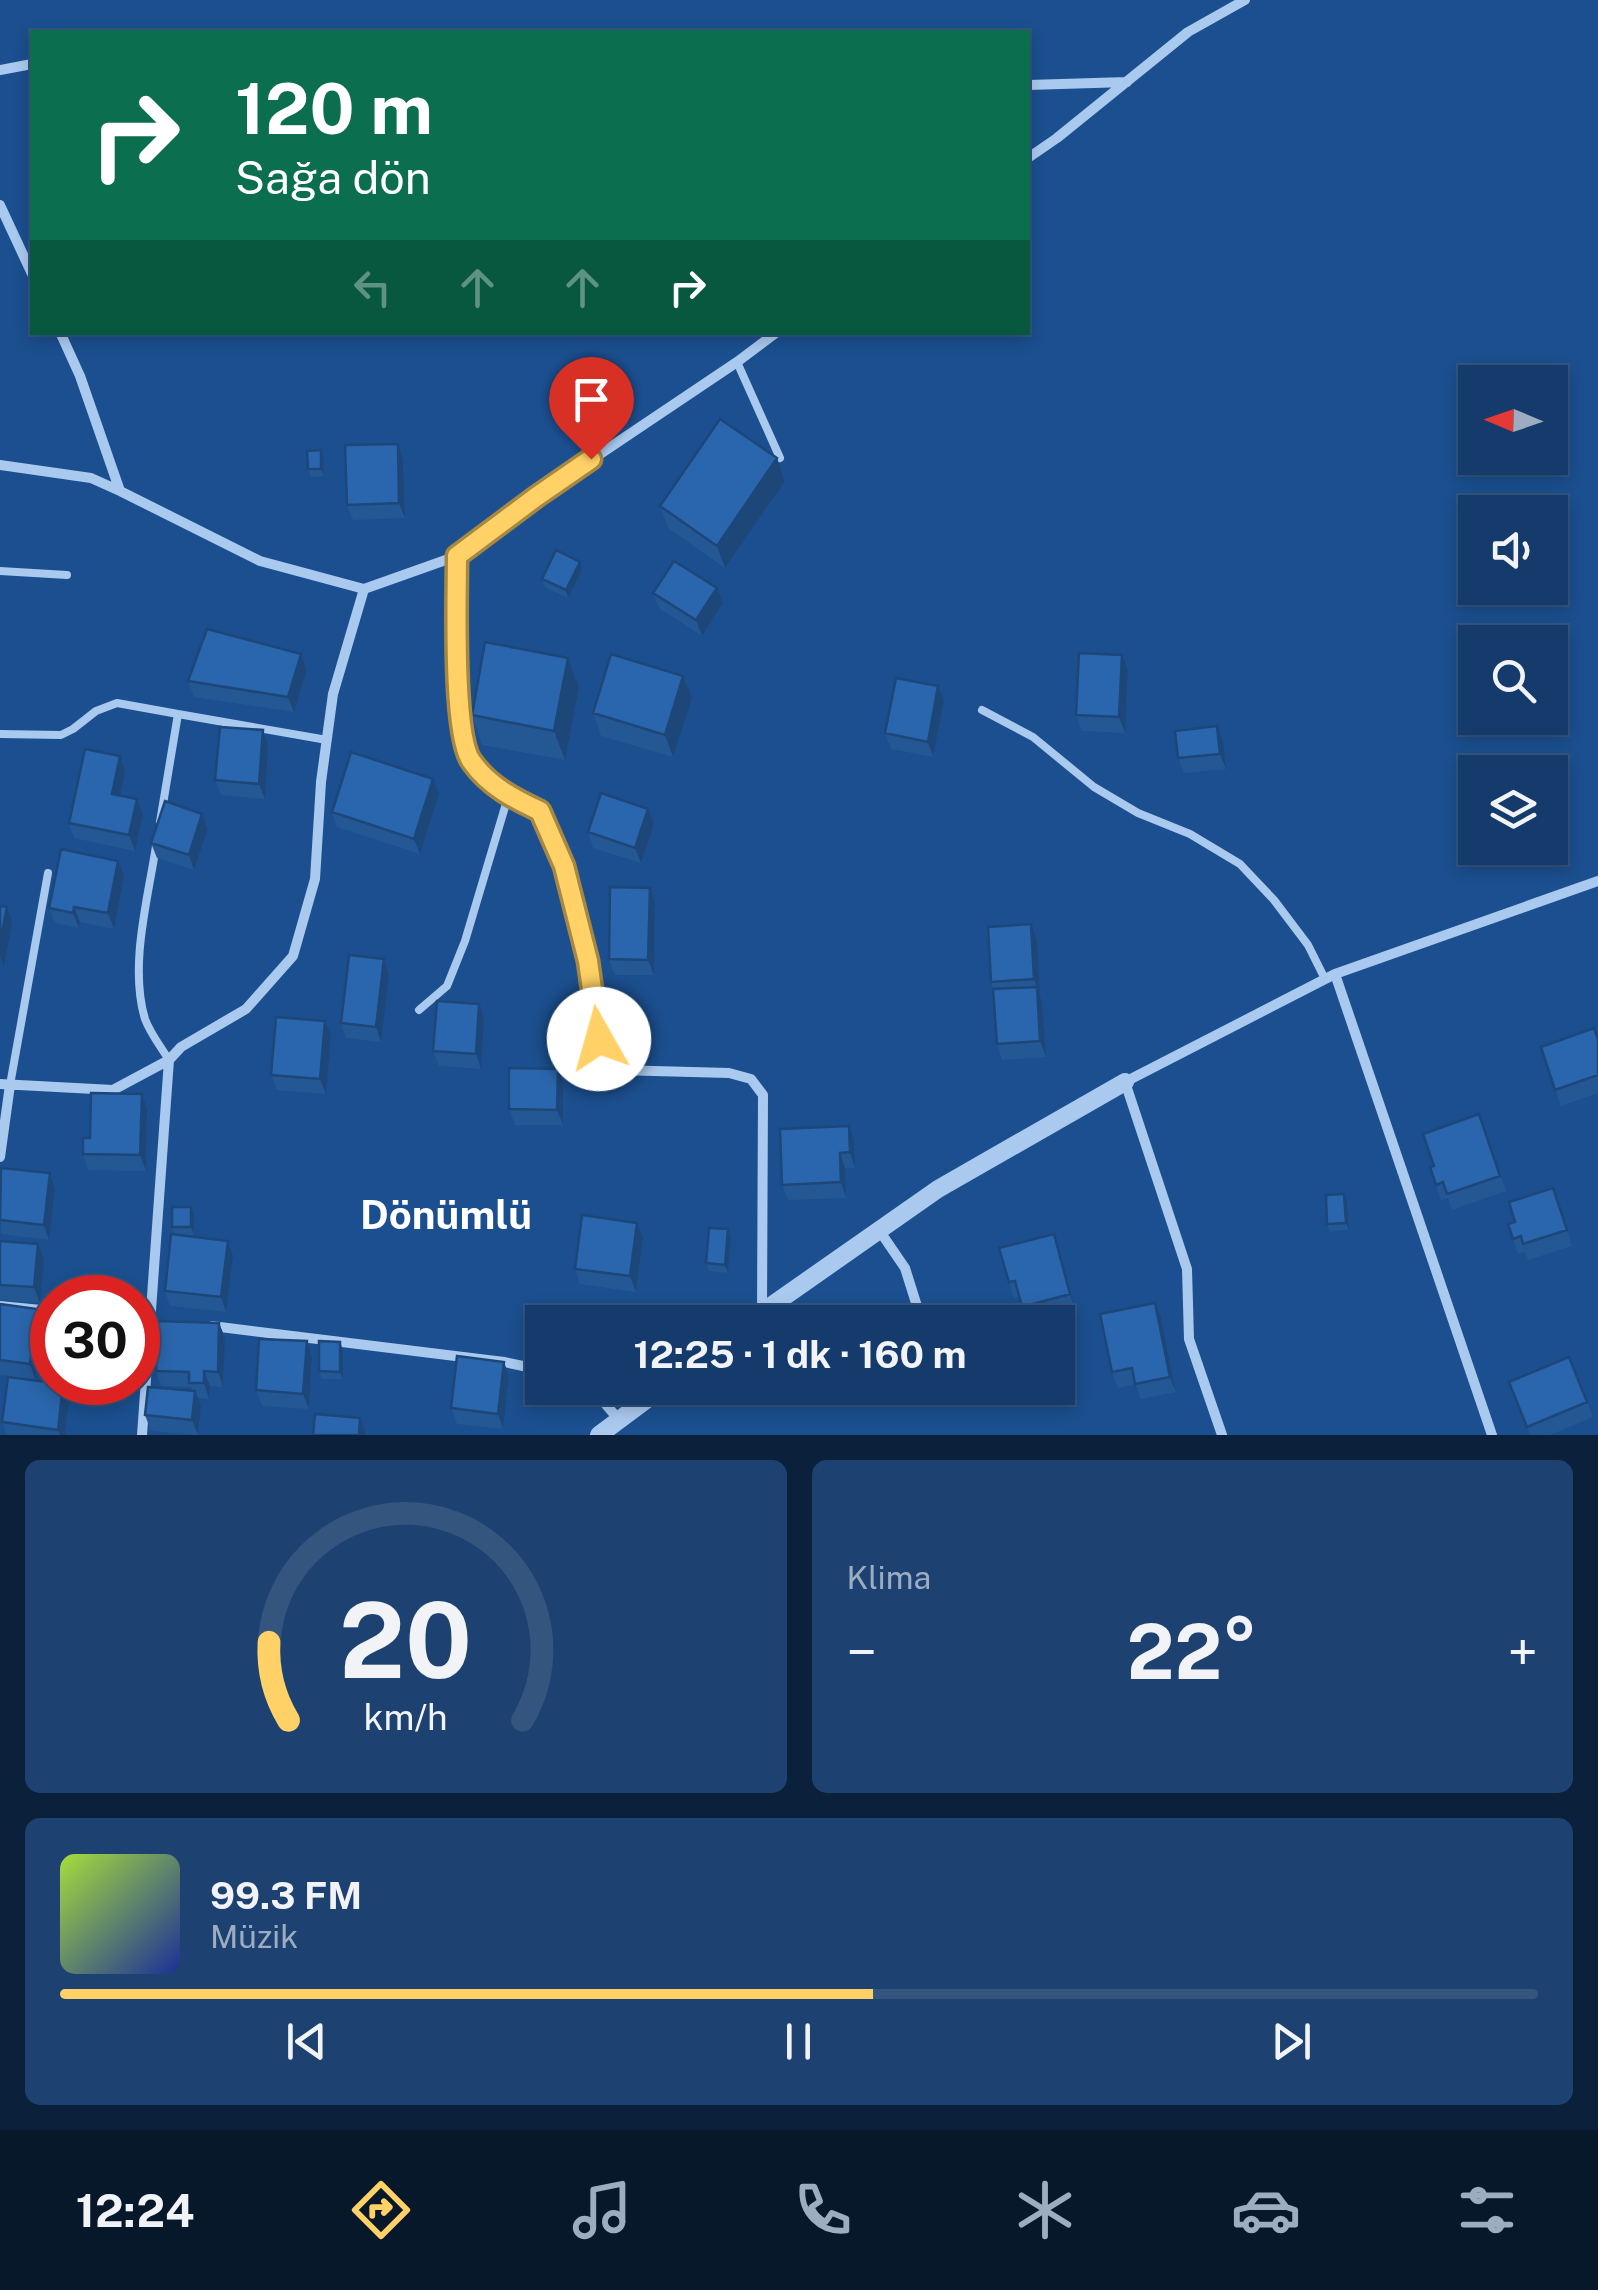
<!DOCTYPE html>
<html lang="tr">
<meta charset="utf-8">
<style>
body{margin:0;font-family:"Public Sans",sans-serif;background:#1d4271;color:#f1f3f6;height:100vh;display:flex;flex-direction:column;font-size:38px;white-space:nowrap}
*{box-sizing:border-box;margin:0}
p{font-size:32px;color:#9dadc1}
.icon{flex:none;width:55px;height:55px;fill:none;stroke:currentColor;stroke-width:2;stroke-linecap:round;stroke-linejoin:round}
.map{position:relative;height:1435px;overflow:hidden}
.panel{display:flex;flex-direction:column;gap:25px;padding:25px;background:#0b203b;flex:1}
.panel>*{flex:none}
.top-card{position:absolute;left:30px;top:30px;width:1000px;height:305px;border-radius:0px;box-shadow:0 5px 15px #0003,0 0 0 2px #33557e;background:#0b6e4f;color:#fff;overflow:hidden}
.needle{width:65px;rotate:272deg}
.tools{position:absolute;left:1458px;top:365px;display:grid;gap:20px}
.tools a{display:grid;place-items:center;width:110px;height:110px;border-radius:0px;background:#143b6b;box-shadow:0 5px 15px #0003,0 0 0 2px #33557e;font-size:50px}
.speed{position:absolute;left:30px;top:1275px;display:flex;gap:20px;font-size:50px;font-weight:700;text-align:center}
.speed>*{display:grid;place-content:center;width:130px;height:130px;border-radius:50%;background:#143b6b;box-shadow:0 5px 15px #0003,0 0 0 2px #33557e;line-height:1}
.speed .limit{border:15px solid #d22;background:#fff;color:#111}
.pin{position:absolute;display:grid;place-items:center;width:85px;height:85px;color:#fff;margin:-102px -42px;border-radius:50% 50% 50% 0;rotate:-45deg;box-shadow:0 0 10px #0007}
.pin .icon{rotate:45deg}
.me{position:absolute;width:110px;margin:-55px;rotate:353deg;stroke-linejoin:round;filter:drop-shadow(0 0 8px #0008)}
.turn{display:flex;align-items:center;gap:35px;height:210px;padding:0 40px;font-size:45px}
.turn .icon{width:130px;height:130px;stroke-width:2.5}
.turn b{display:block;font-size:70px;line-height:85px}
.lanes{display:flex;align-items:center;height:95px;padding:0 40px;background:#0003;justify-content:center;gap:50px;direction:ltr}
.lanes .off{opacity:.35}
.big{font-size:75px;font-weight:700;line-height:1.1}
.panel .card{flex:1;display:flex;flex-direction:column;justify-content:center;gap:15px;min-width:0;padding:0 35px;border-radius:15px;background:#1d4271}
.panel .dial{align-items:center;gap:0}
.dial svg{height:260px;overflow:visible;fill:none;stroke:#33557e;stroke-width:7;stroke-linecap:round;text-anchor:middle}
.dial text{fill:#f1f3f6;stroke:none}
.song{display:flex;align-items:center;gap:30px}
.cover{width:120px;height:120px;border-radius:15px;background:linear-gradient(135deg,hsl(80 70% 55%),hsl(230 70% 35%))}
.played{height:10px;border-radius:5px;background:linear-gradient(90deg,#ffd166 55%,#33557e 55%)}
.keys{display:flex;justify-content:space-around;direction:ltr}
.heat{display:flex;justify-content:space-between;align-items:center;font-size:55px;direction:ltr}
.panel .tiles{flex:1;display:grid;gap:25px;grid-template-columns:1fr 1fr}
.card:last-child{grid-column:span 2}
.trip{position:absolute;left:525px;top:1305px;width:550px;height:100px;border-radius:0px;background:#143b6b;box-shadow:0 5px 15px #0003,0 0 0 2px #33557e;font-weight:700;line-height:100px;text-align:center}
.tabs{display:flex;height:160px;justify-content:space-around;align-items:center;background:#08182b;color:#9dadc1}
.tabs .icon{width:70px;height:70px}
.tabs .current{color:#ffd166}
.tabs b{font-size:45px;color:#f1f3f6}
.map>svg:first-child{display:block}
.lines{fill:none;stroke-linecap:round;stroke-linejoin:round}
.service{stroke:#a9c9ee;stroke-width:8}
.minor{stroke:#a9c9ee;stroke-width:10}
.tertiary{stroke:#a9c9ee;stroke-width:18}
.wall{fill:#245895}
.shaded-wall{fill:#1d4779}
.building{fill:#2a66ad;stroke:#1d4779;stroke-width:2.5}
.route-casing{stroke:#a68842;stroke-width:25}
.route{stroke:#ffd166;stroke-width:18}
.labels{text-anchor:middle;stroke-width:10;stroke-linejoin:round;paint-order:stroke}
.district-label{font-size:40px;font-weight:bold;fill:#fff;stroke:#1b4f8f}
</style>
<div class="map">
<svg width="1598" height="1435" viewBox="0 0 1598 1435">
<rect width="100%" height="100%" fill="#1b4f8f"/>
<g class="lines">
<path class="service" d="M737 362 780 458
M0 571 67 575
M982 710 1033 737 1094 787 1138 813 1190 834 1240 864 1274 900 1308 945 1325 979
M0 734 61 735 73 729 96 711 117 703 178 714
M160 822 178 714 327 740
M156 846C148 899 129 966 145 1019 150 1033 161 1047 169 1060
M419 1010 447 986 465 941 508 797
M10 1085 48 873
M0 1305 52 1310"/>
<path class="minor" d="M0 70 32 64
M1028 85 1127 82
M1028 158 1057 138 1188 32 1245 0
M0 205 32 274
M60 332 80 376 120 491 260 561 364 589
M0 465 91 478 120 491
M457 556C457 594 452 737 471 762 489 786 514 799 540 811L565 866 588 961 604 1061 616 1070 729 1073 751 1079 763 1095 762 1311
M1335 974 1492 1435
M0 1084 113 1090 169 1060
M0 1157 10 1085
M879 1230 905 1268 922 1322
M212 1326 504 1362 542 1370
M592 1388 619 1420
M142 1435 169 1060 181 1047 246 1009 293 956 315 879 321 782 333 694 364 589 457 556 536 497 737 362 777 332
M1222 1435 1189 1339 1187 1269 1125 1082 1335 974 1598 881"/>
<path class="tertiary" d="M748 1322 938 1189 1125 1082
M599 1435 662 1388"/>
</g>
<path class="wall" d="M398 444 403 459 405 518 353 520 347 505Z
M321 450 323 458 324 476 311 477 308 469Z
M777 458 785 481 725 568 668 528 660 506Z
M580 562 582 570 568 598 545 587 542 579Z
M717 588 723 603 702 636 659 608 653 593Z
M301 654 307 670 294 712 194 697 188 681Z
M568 658 579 688 565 760 482 745 472 715Z
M1128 670 1125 733 1082 731 1076 715Z
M683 676 692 698 673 757 601 736 593 713Z
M944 701 933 757 891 749 885 733Z
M1217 726 1223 742 1226 769 1184 773 1178 758Z
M263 730 268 746 265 799 221 795 215 780Z
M120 756 125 771 120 795 137 799 143 814 135 851 74 838 69 823Z
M433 779 439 794 420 854 337 827 332 812Z
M202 814 208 829 194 870 157 858 151 843Z
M654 824 641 863 593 848 588 832Z
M118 861 124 876 114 929 80 922 79 928 55 923 49 908Z
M655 903 654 975H615L609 959Z
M1031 924 1037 940 1040 995 1042 1002 1046 1057 1002 1060 997 1044 993 989 991 982Z
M389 975 381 1042 346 1038 341 1023Z
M479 1004 484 1019 481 1069 439 1066 433 1051Z
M331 1036 326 1094 277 1090 271 1075Z
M1598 1038V1093L1561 1106 1541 1047Z
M558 1069 563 1084V1125H515L509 1109Z
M142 1094 147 1109 146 1171 88 1170 83 1154 90 1138Z
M1479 1114 1506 1191 1452 1210 1448 1198 1441 1200 1430 1167 1434 1166Z
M854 1141 855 1168H845L846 1198 788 1200 782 1185Z
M50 1173 55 1189 49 1240 1 1234 0 1179Z
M1553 1188 1572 1246 1528 1260 1525 1252 1518 1254 1513 1239 1515 1222Z
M1344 1194 1347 1202 1349 1230 1330 1231 1327 1224Z
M194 1215V1235H176L233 1256 226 1312 170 1306 165 1291 175 1235 172 1227Z
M731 1237 728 1273 709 1271 706 1263Z
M643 1238 636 1292 580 1284 575 1269Z
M0 1241 38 1244 44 1259 40 1303 0 1300Z
M1059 1249 1075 1310 1028 1322 1019 1296 1014 1298 1009 1282Z
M0 1304 43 1325 35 1379 0 1375Z
M1161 1318 1176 1392 1141 1399 1136 1384 1118 1388 1112 1372Z
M219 1323 225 1338 223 1387 210 1386 209 1399 198 1398 201 1406 198 1435 151 1431 145 1415 192 1391 191 1387 161 1386 156 1371Z
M307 1341 312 1357 309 1409 262 1406 256 1390Z
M343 1350V1379H322L319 1371Z
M504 1362 509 1377 503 1429 457 1424 451 1408Z
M1509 1382 1587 1402 1593 1417 1550 1435H1530Z
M857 1388H922L924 1395 894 1401 892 1395 867 1400 863 1389 858 1390Z
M69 1400 65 1435H7L2 1422Z"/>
<path class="shaded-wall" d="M398 444 403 459 405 518 399 503Z
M321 450 323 458 324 476 321 469Z
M777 458 785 481 725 568 717 546Z
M580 562 582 570 568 598 566 590Z
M717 588 723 603 702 636 696 620Z
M301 654 307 670 294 712 288 697Z
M1122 655 1128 670 1125 733 1119 717Z
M568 658 579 688 565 760 554 731Z
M683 676 692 698 673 757 665 735Z
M938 686 944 701 933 757 928 742Z
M1217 726 1223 742 1226 769 1220 754Z
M263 730 268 746 265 799 259 784Z
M120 756 125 771 118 809 112 794Z
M433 779 439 794 420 854 414 839Z
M137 799 143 814 135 851 129 835Z
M648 809 654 824 641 863 635 848Z
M202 814 208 829 194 870 189 855Z
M118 861 124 876 114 929 108 913Z
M650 888 655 903 654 975 648 960Z
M7 907 12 922 4 966 0 955V942Z
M74 907 80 922 79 928 73 913Z
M1031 924 1037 940 1040 995 1034 979Z
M384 959 389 975 381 1042 376 1027Z
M1037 987 1042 1002 1046 1057 1040 1041Z
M479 1004 484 1019 481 1069 476 1054Z
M325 1021 331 1036 326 1094 320 1079Z
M558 1069 563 1084V1125L557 1110Z
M142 1094 147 1109 146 1171 140 1155Z
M849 1126 854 1141 855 1168 850 1152Z
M840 1153 845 1168 846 1198 841 1182Z
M50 1173 55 1189 49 1240 44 1225Z
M1344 1194 1347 1202 1349 1230 1346 1223Z
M191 1207 194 1215V1235L191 1227Z
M637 1223 643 1238 636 1292 630 1276Z
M728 1229 731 1237 728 1273 725 1265Z
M1054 1234 1059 1249 1075 1310 1070 1294Z
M228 1241 233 1256 226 1312 221 1297Z
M38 1244 44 1259 40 1303 34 1287Z
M1155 1303 1161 1318 1176 1392 1170 1377Z
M37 1309 43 1325 35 1379 30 1364Z
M219 1323 225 1338 223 1387 218 1372Z
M307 1341 312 1357 309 1409 303 1394Z
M340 1342 343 1350V1379L340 1372Z
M504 1362 509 1377 503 1429 498 1414Z
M204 1371 210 1386 209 1399 204 1383Z
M63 1384 69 1400 65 1435H60L58 1430Z
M195 1391 201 1406 198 1435 192 1420Z
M360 1418 366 1433 365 1435H359Z"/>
<path class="building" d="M720 419 777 458 717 546 660 506Z
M398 444 399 503 347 505 345 445Z
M321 450V469H308L307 451Z
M556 550 580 562 566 590 542 579Z
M674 561 717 588 696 620 653 593Z
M207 629 301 654 288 697 188 681Z
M485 642 568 658 554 731 472 715Z
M1079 653 1122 655 1119 717 1076 715Z
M611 654 683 676 665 735 593 713Z
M896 678 938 686 928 742 885 733Z
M1217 726 1220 754 1178 758 1175 731Z
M220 727 263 730 259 784 215 780Z
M85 749 120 756 112 794 137 799 129 835 69 823Z
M351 752 433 779 414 839 332 812Z
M601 793 648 809 635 848 588 832Z
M165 801 202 814 189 855 151 843Z
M61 849 118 861 108 913 74 907 73 913 49 908Z
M610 887 650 888 648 960 609 959Z
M0 906 7 907 0 942Z
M1031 924 1034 979 991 982 988 927Z
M349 955 384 959 376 1027 341 1023Z
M1037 987 1040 1041 997 1044 993 989Z
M437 1001 479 1004 476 1054 433 1051Z
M276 1017 325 1021 320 1079 271 1075Z
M1594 1028 1598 1039V1075L1555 1090 1541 1047Z
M509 1068 558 1069 557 1110 509 1109Z
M91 1093 142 1094 140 1155 83 1154V1138H90Z
M1479 1114 1500 1176 1447 1194 1443 1182 1436 1185 1430 1167 1434 1166 1423 1134Z
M849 1126 850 1152 840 1153 841 1182 782 1185 780 1129Z
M1 1168 50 1173 44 1225 0 1220Z
M1553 1188 1567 1230 1523 1244 1521 1236 1513 1239 1508 1224 1515 1222 1509 1202Z
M1344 1194 1346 1223 1327 1224 1326 1195Z
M172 1207H191V1227H172Z
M582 1215 637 1223 630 1276 575 1269Z
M709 1228 728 1229 725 1265 706 1263Z
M171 1234 228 1241 221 1297 165 1291Z
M1054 1234 1070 1294 1022 1307 1015 1281 1009 1282 999 1248Z
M0 1241 38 1244 34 1287 0 1285Z
M1155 1303 1170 1377 1135 1384 1132 1368 1112 1372 1100 1314Z
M0 1304 37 1309 30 1364 0 1360Z
M902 1309 905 1322H848V1321Z
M157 1321 219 1323 218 1372 204 1371V1383H189V1372L156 1371Z
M259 1339 307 1341 303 1394 256 1390Z
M319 1341 340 1342V1372L319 1371Z
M457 1356 504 1362 498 1414 451 1408Z
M1569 1357 1587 1402 1527 1427 1509 1382Z
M8 1377 63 1384 58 1430 2 1422Z
M148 1387 195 1391 192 1420 145 1415Z
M315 1414 360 1418 359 1435H313Z"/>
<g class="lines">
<defs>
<path id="route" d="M591 459 536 497 457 556C457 594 452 737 472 762 489 786 514 799 540 811L564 866 588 961 599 1039"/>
</defs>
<use href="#route" class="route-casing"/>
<use href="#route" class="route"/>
</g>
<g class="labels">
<g class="district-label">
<text x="446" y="1229">Dönümlü</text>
</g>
</g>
</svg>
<div class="tools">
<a><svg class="needle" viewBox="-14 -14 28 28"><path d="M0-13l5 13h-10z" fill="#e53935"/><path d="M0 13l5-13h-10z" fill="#9dadc1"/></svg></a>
<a><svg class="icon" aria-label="sound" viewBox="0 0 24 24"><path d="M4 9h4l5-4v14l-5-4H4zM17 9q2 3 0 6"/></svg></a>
<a><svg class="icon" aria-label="search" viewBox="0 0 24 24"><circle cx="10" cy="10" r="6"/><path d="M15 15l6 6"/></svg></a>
<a><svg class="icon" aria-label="layers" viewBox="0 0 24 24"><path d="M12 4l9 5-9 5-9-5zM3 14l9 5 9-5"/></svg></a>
</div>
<div class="speed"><div class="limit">30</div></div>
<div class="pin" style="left:591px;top:459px;background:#d93025"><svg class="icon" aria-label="arrive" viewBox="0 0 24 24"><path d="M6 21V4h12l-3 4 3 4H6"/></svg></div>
<svg class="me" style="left:599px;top:1039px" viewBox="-20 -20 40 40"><circle r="19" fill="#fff"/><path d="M0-13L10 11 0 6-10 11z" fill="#ffd166"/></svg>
<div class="trip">12:25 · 1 dk · 160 m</div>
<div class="top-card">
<div class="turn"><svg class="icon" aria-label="right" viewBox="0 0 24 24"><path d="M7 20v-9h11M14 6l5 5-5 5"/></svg><div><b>120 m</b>Sağa dön</div></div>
<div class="lanes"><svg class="icon off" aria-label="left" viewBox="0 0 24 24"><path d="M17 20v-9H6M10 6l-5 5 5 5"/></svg><svg class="icon off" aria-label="ahead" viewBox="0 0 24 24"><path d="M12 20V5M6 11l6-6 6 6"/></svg><svg class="icon off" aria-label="ahead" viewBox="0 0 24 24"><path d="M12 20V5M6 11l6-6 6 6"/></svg><svg class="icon" aria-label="right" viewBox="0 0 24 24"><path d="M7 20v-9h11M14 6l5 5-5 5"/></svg></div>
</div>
</div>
<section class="panel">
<div class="tiles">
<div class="card dial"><svg viewBox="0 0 100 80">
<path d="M14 69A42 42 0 1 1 86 69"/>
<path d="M14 69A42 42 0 0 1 8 45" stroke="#ffd166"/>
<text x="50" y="56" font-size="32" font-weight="700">20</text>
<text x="50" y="72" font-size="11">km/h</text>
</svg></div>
<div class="card"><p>Klima</p>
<div class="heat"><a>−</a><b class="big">22°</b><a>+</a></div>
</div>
<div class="card">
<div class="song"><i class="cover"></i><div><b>99.3 FM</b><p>Müzik</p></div></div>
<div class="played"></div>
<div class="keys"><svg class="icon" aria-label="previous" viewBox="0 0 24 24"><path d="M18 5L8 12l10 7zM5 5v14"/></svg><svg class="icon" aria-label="pause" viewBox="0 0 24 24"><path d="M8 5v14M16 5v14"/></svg><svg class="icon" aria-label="next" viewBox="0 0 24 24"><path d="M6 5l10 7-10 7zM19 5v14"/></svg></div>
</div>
</div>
</section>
<nav class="tabs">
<b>12:24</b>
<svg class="icon current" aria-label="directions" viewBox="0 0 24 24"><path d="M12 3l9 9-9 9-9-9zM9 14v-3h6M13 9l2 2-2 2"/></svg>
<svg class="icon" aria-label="music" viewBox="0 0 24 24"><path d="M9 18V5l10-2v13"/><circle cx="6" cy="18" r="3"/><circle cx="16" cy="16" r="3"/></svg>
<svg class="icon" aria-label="phone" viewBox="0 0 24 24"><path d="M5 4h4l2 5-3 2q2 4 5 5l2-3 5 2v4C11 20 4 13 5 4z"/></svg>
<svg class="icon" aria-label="climate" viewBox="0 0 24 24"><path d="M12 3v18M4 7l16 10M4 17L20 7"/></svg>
<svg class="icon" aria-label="car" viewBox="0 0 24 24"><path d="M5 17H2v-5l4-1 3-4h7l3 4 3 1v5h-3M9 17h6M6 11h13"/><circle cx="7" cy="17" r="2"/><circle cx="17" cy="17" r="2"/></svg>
<svg class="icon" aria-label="filters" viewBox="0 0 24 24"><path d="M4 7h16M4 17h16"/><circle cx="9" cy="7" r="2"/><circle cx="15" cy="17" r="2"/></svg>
</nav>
